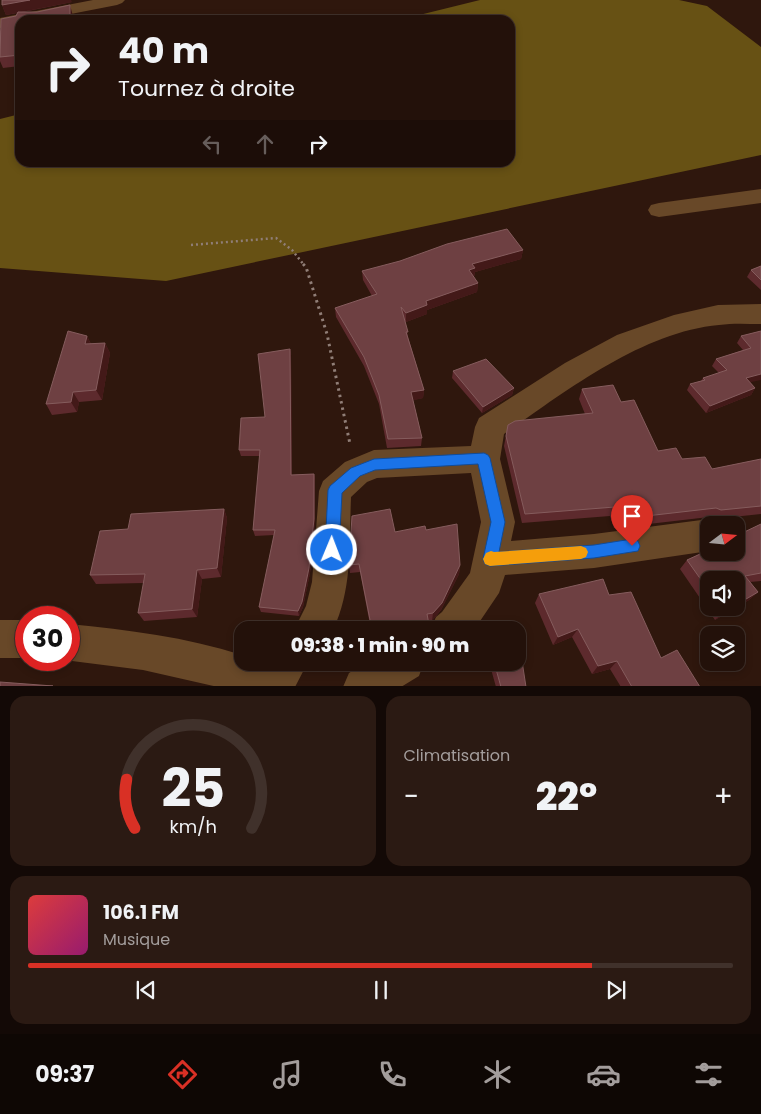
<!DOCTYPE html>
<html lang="fr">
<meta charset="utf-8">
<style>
body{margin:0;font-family:Poppins,sans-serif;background:#2b1a13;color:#f1f3f6;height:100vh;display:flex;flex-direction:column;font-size:19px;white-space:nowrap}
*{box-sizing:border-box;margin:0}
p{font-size:16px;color:#a39d9c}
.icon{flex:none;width:28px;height:28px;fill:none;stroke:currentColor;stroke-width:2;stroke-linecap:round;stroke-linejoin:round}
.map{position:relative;height:686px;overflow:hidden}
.sheet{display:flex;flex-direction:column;gap:10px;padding:10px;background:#130906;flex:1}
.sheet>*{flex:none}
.guide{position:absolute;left:15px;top:15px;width:500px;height:152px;border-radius:15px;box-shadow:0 2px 8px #0003,0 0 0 1px #40312b;background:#23110a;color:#f1f3f6;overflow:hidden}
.needle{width:32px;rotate:74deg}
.buttons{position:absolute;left:700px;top:516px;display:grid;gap:10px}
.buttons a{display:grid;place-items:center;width:45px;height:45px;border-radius:10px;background:#23110a;box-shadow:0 2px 8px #0003,0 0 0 1px #40312b;font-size:25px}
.speed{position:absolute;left:15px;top:606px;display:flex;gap:10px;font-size:25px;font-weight:700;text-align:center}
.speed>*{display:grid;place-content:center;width:65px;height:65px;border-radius:50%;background:#23110a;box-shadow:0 2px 8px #0003,0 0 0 1px #40312b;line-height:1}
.speed .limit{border:8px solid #d22;background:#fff;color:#111}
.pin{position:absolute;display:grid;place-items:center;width:42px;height:42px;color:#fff;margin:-51px -21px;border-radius:50% 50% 50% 0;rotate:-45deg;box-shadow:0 0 5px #0007}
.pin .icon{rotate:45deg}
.me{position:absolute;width:55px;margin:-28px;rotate:1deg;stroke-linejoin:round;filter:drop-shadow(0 0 4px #0008)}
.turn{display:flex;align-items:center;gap:18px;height:105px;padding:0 20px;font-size:22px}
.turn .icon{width:65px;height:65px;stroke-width:2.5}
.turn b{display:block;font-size:35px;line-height:42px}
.lanes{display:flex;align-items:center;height:48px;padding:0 20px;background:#0003;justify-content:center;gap:25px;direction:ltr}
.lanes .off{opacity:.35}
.big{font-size:38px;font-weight:800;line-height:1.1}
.sheet .widget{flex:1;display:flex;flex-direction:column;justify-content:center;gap:8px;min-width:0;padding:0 18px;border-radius:15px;background:#2b1a13}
.sheet .dial{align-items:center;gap:0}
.dial svg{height:130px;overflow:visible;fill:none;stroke:#40312b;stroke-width:7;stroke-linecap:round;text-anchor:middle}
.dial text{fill:#f1f3f6;stroke:none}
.song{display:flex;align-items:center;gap:15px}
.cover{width:60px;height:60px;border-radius:8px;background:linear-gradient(135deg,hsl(0 70% 55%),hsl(320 70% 35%))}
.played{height:5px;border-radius:2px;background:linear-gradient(90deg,#d93025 80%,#40312b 80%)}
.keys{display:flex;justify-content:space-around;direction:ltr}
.heat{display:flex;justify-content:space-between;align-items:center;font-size:28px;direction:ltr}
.sheet .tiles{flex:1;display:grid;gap:10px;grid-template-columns:1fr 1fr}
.widget:last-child{grid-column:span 2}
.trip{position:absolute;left:234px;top:621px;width:292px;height:50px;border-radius:15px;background:#23110a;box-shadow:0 2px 8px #0003,0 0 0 1px #40312b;font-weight:800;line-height:50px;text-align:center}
.tabs{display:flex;height:80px;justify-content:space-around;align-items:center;background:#0e0704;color:#a39d9c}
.tabs .icon{width:35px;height:35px}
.tabs .current{color:#d93025}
.tabs b{font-size:22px;color:#f1f3f6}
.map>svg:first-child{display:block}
.forest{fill:#675114}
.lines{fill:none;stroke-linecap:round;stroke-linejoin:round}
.path-far1{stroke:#907e77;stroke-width:2.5;stroke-dasharray:2 3;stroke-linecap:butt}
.path{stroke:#907e77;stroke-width:3;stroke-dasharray:2.5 4;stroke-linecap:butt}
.minor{fill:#684828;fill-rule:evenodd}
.wall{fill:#5d2a2d;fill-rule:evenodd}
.shaded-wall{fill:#431918}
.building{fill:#6e4042;stroke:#855c5d}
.route{fill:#1a73e8;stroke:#114b97}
.slow{fill:#f59e0b}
</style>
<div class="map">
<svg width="761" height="687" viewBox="0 0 761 687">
<rect width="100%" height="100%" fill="#2f170d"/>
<path class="forest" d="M480 0H679L707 6 761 47V155L166 281 0 268V119L20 114V162H510V20H399Z"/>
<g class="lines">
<path class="path-far1" d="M191 245 276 238 292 250 304 265"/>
<path class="path" d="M303 264 306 267 327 334 350 444"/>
<path class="minor" d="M93 0H125L122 3 117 5 40 20H20V24L0 28V18Z
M761 189V203L659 217 651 215 648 210 651 205 659 203Z
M761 304V324C747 324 733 323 719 325 642 332 566 391 504 434L500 459 515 522 511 541 594 534 709 519 722 525H709V551L594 568 505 575 499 593 474 630H430L436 617 442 612 470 573 481 522 471 473 377 478 367 482 351 497C349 543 353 588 333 630H294L306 606 312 582 319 491 323 481 345 462 374 450 471 446 475 427 479 418 565 363 617 335 674 315 718 305Z
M0 620H26V658H0Z
M69 624C128 630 186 637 242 655V662H308L295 687H218L143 670 64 660H69Z
M367 662H424L419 676 401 687H343L349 673Z"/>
</g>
<path class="wall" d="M72 2 23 12 73 16V20H20V66L3 68 0 61V31L16 16 17 13 6 15 2 5Z
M523 250 521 259 475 272 474 277 478 283 477 292 427 310V314L406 322 405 321 408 337 424 390 423 398 413 400 422 438 421 446 387 448 379 404 364 366 336 317 335 308 372 296 363 280 362 271Z
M761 266V290L747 277 751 270Z
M761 331 750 382 755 388 751 395 706 413 687 390 690 384 701 381 703 378 719 373 712 366 716 359 743 350 737 343 741 336Z
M87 336 91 344 105 343 110 353 102 400 79 402 77 412 52 415 46 404Z
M290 349 291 355 292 475 314 474 315 480V524L310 573 303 607 299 616 261 612 259 607 274 535 255 536 253 530 260 456H241L239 450 265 417Z
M453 371 514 388 512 395 482 413 452 378Z
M582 389 621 402 658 451 712 469 761 459V514L714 519 709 517 614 528 610 516 522 523 504 446 508 425 585 414 579 399Z
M224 509 227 518 221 577 202 579 197 617 144 621 138 613 144 583 96 584 90 575 128 529Z
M761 524V581L750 582 758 592 749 600 715 620 680 569 687 560ZM709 580 736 608H709Z
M426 530 460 565 459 574 441 610 432 621H428L430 630H371L360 572 350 573 349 565 395 532Z
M539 594 609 595 661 658 700 687H621L610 669 592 674 572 637 553 645 535 603Z
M489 662H518L526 687H496Z"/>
<path class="shaded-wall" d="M30 0H71L72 2 6 15 2 5Z
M70 5 73 16V20H41V19Z
M523 250 521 259 475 272 474 277 469 270 472 264Z
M478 283 477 292 427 310V314L406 322V313L426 301Z
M87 336 92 347 85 344Z
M105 343 110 353 102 400 96 390Z
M290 349 291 355 292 481 291 475Z
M761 374V380L742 384 746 378Z
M514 388 512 395 482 413 483 407Z
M755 388 751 395 706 413 710 406Z
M424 390 423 398 411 401V392Z
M73 392 79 402 77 412 71 402Z
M314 474 315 480V524L310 573 303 607 299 616 298 611Z
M224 509 227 518 221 577 217 568Z
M460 565 459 574 441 610 432 621 433 613Z
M197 570 202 579 197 617 192 609Z
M758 592 749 600 715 620 724 612 732 608H736V605Z
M578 629 572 637 553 645 558 637Z
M617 661 610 669 592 674 598 666Z"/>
<path class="building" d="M2 0H30L2 5Z
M70 5V15L41 19V20H20V55L0 57 1 19 16 16 18 12H37Z
M507 229 523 250 472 264 475 268 469 270 478 283 426 301 427 305 406 313 401 307 408 332H406L424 390 411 392 422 438 388 439 379 395 364 357 335 308 377 294 362 271 400 261 447 244Z
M761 266V280L751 270Z
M68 331 87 336 85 344 105 343 96 390 73 392 71 402 46 404Z
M761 331V374L746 378 755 388 710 406 690 384 705 380 703 378 727 370 716 359 751 348 741 336Z
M290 349 291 475 314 474V519L309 568 302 602 298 611 259 607 275 530H253L260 450H239L241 418 265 417 258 354Z
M486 359 514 388 483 407 453 371Z
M613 385 621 402 634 400 658 451 676 448 682 459 705 457 712 469 761 459V506L721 510 716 508 620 519 615 507 525 514 506 436 508 425 515 421 593 413 582 389Z
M224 509 217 568 197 570 192 609 138 613 145 574 90 575 100 531 128 529 131 514Z
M390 509 395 532 425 526 426 530 457 524 460 565 442 603 433 613 427 614 430 630H372L359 564 349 565 352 516Z
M761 524V573L745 576 758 592 736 605V580H709V591L687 560 709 550V552H736V536Z
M603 579 609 595 631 592 661 658 677 650 700 687H632L617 661 598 666 578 629 558 637 539 594Z
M720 608H732L724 612Z
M516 624 517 630H485Z
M518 635 526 687H501L494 662H518Z
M0 682 53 686 0 687Z"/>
<path class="route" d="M484 453 488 455 490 458 505 522 499 552 594 545 632 539 638 541 640 546 638 551 594 558 490 566 485 564 483 559 491 522 478 464 375 470 360 476 342 493 339 550 337 555 332 557 327 555 325 550 328 490 330 486 351 468 374 459Z"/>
<path class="slow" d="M581 546 586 548 588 552 586 557 581 559 490 566 485 564 483 559 486 553 491 551 494 552Z"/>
</svg>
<div class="buttons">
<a><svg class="needle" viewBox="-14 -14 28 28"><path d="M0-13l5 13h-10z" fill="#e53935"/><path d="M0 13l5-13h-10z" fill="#a39d9c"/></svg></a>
<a><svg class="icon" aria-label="sound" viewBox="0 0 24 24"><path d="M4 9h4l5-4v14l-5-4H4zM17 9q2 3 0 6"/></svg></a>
<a><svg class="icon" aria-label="layers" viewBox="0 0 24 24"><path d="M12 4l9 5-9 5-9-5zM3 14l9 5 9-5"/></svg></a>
</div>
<div class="speed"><div class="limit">30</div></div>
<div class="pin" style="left:632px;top:546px;background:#d93025"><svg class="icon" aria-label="arrive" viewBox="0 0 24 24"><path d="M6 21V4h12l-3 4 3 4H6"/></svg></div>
<svg class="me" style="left:332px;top:550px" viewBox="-20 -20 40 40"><circle r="17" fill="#1a73e8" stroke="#fff" stroke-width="3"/><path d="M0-11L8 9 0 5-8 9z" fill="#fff"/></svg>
<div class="trip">09:38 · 1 min · 90 m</div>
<div class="guide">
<div class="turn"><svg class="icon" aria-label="right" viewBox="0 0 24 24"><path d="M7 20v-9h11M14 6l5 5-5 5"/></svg><div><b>40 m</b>Tournez à droite</div></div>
<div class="lanes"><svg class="icon off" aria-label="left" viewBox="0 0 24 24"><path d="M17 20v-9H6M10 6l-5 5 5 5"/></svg><svg class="icon off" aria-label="ahead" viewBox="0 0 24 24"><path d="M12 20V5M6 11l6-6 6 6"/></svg><svg class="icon" aria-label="right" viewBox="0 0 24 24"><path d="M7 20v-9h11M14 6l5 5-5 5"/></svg></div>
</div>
</div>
<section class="sheet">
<div class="tiles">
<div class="widget dial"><svg viewBox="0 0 100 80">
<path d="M14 69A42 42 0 1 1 86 69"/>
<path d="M14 69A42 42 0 0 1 9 39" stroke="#d93025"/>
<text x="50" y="56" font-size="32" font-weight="700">25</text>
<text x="50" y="72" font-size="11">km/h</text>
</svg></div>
<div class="widget"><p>Climatisation</p>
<div class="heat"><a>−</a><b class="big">22°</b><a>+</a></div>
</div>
<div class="widget">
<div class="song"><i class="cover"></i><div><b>106.1 FM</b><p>Musique</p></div></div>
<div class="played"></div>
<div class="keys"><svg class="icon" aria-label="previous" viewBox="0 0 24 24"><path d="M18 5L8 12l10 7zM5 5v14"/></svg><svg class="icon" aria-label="pause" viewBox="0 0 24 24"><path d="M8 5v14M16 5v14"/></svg><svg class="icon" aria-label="next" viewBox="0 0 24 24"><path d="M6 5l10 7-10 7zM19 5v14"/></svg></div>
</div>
</div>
</section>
<nav class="tabs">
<b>09:37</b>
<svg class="icon current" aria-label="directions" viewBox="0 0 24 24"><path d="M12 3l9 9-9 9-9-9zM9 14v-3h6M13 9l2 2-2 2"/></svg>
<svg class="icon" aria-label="music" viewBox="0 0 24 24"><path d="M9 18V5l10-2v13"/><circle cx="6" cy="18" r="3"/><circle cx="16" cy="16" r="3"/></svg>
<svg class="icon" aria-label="phone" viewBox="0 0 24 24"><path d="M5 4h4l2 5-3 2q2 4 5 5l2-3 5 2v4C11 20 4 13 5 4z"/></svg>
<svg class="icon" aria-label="climate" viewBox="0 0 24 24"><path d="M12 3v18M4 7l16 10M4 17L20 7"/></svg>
<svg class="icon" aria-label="car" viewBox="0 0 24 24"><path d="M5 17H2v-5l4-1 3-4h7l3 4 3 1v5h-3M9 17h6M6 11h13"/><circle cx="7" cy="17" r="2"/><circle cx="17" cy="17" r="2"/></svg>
<svg class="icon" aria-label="filters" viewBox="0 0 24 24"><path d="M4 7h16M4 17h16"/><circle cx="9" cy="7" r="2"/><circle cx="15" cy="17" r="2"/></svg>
</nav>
